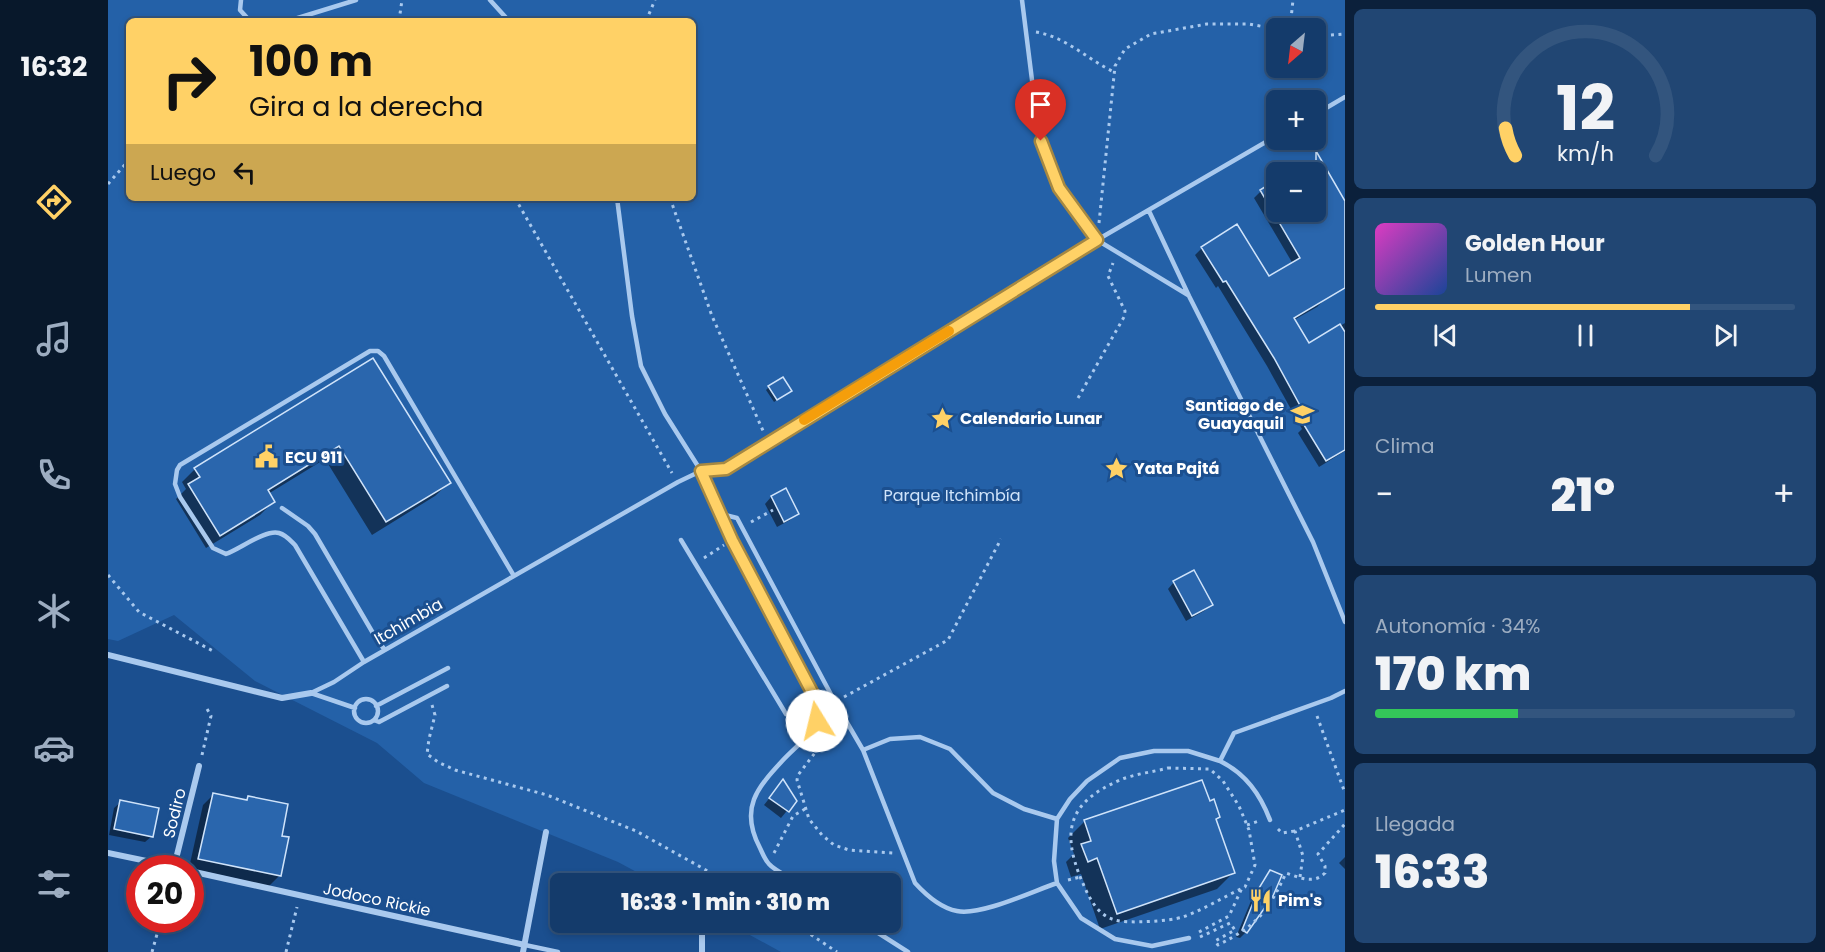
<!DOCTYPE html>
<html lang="es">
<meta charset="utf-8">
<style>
body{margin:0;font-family:Poppins,sans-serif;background:#214673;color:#f1f3f6;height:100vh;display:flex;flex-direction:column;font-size:22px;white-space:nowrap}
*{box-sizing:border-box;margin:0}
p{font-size:20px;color:#9dadc1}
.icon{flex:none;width:33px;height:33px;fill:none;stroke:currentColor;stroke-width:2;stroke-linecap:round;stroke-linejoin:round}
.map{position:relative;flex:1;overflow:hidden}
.sheet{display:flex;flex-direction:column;gap:9px;padding:9px;background:#0b203b;width:480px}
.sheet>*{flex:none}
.banner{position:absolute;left:18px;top:18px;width:570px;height:183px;border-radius:9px;box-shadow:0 3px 9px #0003,0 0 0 2px #33557e;background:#ffd166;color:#111;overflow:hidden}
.needle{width:39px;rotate:208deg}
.fabs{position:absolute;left:1158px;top:18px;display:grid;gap:12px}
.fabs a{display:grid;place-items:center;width:60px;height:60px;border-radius:9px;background:#143b6b;box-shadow:0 3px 9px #0003,0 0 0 2px #33557e;font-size:30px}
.speed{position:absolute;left:18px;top:855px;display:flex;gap:12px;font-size:30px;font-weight:700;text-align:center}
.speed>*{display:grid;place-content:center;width:78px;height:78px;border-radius:50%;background:#143b6b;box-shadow:0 3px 9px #0003,0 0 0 2px #33557e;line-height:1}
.speed .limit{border:9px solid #d22;background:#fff;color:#111}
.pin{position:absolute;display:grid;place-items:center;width:51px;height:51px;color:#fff;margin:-62px -26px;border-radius:50% 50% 50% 0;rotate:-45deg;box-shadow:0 0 6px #0007}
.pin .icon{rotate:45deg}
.me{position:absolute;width:66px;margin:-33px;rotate:351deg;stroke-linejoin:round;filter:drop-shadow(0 0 4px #0008)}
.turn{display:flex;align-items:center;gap:21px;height:126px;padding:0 24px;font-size:27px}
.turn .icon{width:78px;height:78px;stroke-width:2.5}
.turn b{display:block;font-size:42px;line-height:51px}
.then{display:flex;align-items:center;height:57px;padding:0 24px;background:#0003;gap:12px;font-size:22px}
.big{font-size:45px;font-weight:800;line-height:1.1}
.sheet .tile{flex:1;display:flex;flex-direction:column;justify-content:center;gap:9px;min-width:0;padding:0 21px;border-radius:9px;background:#214673}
.sheet .dial{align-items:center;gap:0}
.dial svg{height:156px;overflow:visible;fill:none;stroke:#33557e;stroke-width:7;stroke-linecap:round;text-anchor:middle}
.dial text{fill:#f1f3f6;stroke:none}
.song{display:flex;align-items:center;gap:18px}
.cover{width:72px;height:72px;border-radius:9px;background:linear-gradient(135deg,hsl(310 70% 55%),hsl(220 70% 35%))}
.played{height:6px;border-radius:3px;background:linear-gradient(90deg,#ffd166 75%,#33557e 75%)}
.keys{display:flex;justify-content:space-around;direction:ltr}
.heat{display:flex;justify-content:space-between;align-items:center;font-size:33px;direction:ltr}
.charge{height:9px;border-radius:4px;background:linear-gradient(90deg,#34c759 34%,#33557e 0)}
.trip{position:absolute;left:442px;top:873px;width:351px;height:60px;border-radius:9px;background:#143b6b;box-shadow:0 3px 9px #0003,0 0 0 2px #33557e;font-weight:800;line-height:60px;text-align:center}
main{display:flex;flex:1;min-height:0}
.tab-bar{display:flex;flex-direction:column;width:108px;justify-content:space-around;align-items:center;background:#08182b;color:#9dadc1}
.tab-bar .icon{width:42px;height:42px}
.tab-bar .on{color:#ffd166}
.tab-bar b{font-size:27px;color:#f1f3f6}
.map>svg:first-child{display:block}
.green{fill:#2461a8;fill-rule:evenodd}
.shadow{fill:#0007}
.building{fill:#2a66ad;stroke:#cfe3fa;stroke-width:1.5}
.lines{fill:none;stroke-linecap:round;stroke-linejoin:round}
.path{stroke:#a9c9ee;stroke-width:3;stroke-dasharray:3 4.5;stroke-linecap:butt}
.lane{stroke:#a9c9ee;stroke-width:4.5}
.street{stroke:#a9c9ee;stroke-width:6}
.route-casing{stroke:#a68842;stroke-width:15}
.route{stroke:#ffd166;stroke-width:10}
.slow{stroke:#f59e0b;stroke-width:10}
.labels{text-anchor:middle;stroke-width:6;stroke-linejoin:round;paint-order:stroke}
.poi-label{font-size:16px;font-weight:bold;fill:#fff;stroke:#1b4f8f;text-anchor:start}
.park-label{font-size:16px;fill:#cfe3fa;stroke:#1b4f8f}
.street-label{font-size:16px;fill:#fff;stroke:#1b4f8f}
</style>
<main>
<nav class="tab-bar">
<b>16:32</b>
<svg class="icon on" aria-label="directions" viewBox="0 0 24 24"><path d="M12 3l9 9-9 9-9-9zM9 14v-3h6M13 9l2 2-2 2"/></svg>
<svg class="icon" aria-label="music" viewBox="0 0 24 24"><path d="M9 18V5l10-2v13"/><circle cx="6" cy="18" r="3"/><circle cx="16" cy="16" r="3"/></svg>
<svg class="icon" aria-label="phone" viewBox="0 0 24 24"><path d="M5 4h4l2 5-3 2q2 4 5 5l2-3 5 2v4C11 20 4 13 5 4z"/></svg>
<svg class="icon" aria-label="climate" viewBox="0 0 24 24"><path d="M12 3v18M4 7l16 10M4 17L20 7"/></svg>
<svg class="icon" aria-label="car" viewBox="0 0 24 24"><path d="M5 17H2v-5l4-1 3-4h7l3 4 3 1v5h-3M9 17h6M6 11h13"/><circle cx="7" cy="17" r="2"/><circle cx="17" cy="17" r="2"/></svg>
<svg class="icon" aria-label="filters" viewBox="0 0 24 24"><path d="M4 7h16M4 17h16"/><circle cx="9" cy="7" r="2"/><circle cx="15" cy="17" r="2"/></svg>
</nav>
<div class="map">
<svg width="1237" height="952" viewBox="0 0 1237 952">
<rect width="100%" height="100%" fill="#1b4f8f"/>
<path class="green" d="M0 0H1237V952H673L620 923 783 922V884L549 883 510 862 316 783 269 743 147 681 66 615 10 641 0 639ZM21 21H585V198H21ZM1168 28H1208V68H1168ZM1168 100H1208V140H1168ZM1168 172H1208V212H1168Z"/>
<path class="shadow" d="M1216 167 1237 204V288L1214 302 1209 307 1186 320 1200 345 1237 323V451L1211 467 1190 433 1194 429 1159 366 1110 286 1108 288 1087 255 1094 248 1160 278 1185 264 1146 198 1153 191 1168 182V212H1208V172H1206Z
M265 360 341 483 327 496 264 535 217 459 160 494 165 502 152 515 98 548 68 499 78 489 74 482 87 469Z
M661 387 679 393 666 402 658 390Z
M677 490 689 514 682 520 669 527 657 504 663 497Z
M1066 582 1103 605 1096 611 1078 621 1060 589Z
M674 782 687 801 673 818 656 805Z
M105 795 137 801 141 797 172 837 171 876 161 886 81 868 95 805Z
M13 802 44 836 37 842 1 835 6 808Z
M1101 802 1110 817 1107 820 1125 873 1109 889 992 929 973 874 963 877 958 862 966 854 960 838 977 821Z
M1237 857V869L1231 863Z
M1163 872 1138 932 1132 938 1128 937 1145 896 1156 879Z"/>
<path class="building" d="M1208 151 1237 201V288L1186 318 1201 343 1232 324 1237 332V450L1218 461 1196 425 1201 422 1166 358 1118 281 1115 282 1093 247 1129 224 1161 276 1192 258 1152 190 1168 180V212H1208Z
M265 358 343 483 278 522 231 446 160 490 167 502 112 536 80 484 92 477 86 468Z
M675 377 684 391 669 400 660 386Z
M678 488 691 514 676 522 663 496Z
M1086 570 1105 605 1084 616 1065 581Z
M675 779 689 801 681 812 661 798Z
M1094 780 1102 801 1106 799 1112 817 1108 819 1127 873 1009 914 989 858 980 862 973 844 983 841 976 820Z
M105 793 139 800 140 796 180 804 174 836 181 837 173 876 90 859Z
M12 800 51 808 45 837 6 829Z
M1162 870 1174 875 1165 896 1139 933 1134 930 1151 888Z"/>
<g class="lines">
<path class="path" d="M291 21 294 0
M538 21 547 0
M1182 28 1185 0
M928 32C958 37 979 59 1006 72
M1208 36 1237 34
M0 184 21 160
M407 198 564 473
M562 198 604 316 656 433
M991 223 1007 66 1017 49 1043 34 1099 24H1141L1168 29
M970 398 1016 317 1017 311 1000 276 1005 263
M643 522 665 510
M596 558 616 545
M0 575 31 612 105 651
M736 697 840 640 893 539
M324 705 327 715 321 739 319 754 330 762 347 770 439 795 528 831 623 884
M1209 716 1237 793
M729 724 690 775 689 780 701 819 714 835 726 845 741 850 785 853
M94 755 103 716 98 707
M1060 768 1102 769 1115 781 1131 806 1141 830 1147 865 1137 887C1117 896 1097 909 1075 917 1062 921 1020 924 1007 920 988 915 980 895 973 879 953 830 961 802 1012 780 1026 774 1045 772 1060 768Z
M1139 825 1151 821
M1170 829 1174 833 1187 831
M666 853 685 816 697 809
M1192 877 1195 856 1187 831 1237 810
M960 880 972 877
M684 922 729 952
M1091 932 1121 916 1134 888
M1092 937 1122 923 1127 930 1107 941 1110 945C1148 926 1160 912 1178 873 1191 877 1205 885 1217 873V866L1210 854 1237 824
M44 952 53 920
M178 952 189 907"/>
<path class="lane" d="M133 0 132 10 142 21
M382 0 401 21
M914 0 926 96 933 141 951 188 989 240 1080 295
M180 21 248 0
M1208 114 1237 97
M509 198 524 316 533 366 557 414 593 471 613 514 629 518 727 702 755 750 807 883C818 895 832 908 849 911 873 916 925 891 949 883L973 918 1007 939 1044 946 1081 938
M1041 211 1081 296 1205 542 1237 622
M174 508 200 526 207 534 269 640 277 650
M613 514 624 540 705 694C708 703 712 711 709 721 704 735 686 748 676 759 649 788 631 808 652 848 654 852 657 860 661 864 667 871 683 878 692 884
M573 540 678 714
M256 662 187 545C182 540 178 535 171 533 158 529 132 549 118 554L105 548 72 497 67 484 69 470 72 465 262 351H270L276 356 406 576
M203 693 226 682 256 662 570 482 593 471 617 469 989 240 1168 136
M203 693 247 708
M246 711a12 12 0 1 1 24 0a12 12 0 1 1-24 0Z
M268 706 340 668
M266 720 271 722 339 686
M755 750 782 739 812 737 842 749 885 793 916 809 949 819 962 799 979 781 1012 758 1046 751H1080L1112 761 1126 733 1223 698 1237 691
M1112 761C1138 774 1152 794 1162 820
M949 883 946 861 949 819
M753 922 800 952
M417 945 450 952"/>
<path class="street" d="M0 655 174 698 203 693
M0 853 72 868
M66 867 91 766
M82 871 417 945
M594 924V952
M415 952 438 832"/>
</g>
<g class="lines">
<defs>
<path id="route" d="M709 721 710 707 705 694 624 540 593 471 618 469 989 240 951 188 933 141"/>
</defs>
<use href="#route" class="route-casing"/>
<use href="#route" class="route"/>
<path class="slow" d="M696 420 841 331"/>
</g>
<defs>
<symbol id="school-bare" viewBox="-9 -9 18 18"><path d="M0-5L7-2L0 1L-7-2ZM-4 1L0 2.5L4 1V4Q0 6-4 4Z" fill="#ffd166" stroke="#1b4f8f" stroke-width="2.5" paint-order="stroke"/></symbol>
<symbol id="sight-bare" viewBox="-9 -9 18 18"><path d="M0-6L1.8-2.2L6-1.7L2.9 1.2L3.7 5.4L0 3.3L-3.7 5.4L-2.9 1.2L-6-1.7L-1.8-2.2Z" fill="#ffd166" stroke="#1b4f8f" stroke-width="2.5" paint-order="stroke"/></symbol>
<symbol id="civic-bare" viewBox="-9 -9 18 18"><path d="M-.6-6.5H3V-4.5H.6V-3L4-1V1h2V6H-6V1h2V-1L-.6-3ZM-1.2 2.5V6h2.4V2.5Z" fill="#ffd166" stroke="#1b4f8f" stroke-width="2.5" paint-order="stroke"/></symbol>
<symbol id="restaurant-bare" viewBox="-9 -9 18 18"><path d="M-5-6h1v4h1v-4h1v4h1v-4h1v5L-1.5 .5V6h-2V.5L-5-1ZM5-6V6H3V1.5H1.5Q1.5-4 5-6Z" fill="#ffd166" stroke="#1b4f8f" stroke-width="2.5" paint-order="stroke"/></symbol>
</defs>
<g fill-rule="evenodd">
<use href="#school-bare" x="1178" y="398" width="33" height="33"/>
<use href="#sight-bare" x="818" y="402" width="33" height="33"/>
<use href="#civic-bare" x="142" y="440" width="33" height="33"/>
<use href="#sight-bare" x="992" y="452" width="33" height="33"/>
<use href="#restaurant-bare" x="1136" y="884" width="33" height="33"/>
</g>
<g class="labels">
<g class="poi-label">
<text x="1176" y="411" text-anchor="end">Santiago de<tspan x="1176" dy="18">Guayaquil</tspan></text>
<text x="852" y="424">Calendario Lunar</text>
<text x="177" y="463">ECU 911</text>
<text x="1026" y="474">Yata Pajtá</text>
<text x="1170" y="906">Pim's</text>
</g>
<g class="park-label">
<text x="844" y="501">Parque Itchimbía</text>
</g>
<g class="street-label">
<text transform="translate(300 621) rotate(-30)" y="6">Itchimbia</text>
<text transform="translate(66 813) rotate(-76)" y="6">Sodiro</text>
<text transform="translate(269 899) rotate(12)" y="6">Jodoco Rickie</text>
</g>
</g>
</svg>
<div class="fabs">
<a><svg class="needle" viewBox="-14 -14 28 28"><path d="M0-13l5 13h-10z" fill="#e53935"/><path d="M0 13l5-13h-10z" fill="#9dadc1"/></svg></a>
<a>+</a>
<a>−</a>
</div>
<div class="speed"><div class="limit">20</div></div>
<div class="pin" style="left:933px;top:141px;background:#d93025"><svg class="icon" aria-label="arrive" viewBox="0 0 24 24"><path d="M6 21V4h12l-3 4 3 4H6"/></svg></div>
<svg class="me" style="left:709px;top:721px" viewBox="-20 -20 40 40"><circle r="19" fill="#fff"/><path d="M0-13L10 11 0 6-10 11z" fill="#ffd166"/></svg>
<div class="trip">16:33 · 1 min · 310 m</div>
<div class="banner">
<div class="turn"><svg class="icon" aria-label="right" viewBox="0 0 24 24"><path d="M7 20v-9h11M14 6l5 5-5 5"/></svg><div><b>100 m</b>Gira a la derecha</div></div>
<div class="then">Luego<svg class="icon" aria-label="left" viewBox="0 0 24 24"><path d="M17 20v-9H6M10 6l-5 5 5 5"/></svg></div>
</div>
</div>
<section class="sheet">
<div class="tile dial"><svg viewBox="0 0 100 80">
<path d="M14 69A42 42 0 1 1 86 69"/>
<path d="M14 69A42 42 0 0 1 9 55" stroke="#ffd166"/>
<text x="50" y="56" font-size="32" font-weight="700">12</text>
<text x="50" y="72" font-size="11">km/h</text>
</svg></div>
<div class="tile">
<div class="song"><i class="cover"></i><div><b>Golden Hour</b><p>Lumen</p></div></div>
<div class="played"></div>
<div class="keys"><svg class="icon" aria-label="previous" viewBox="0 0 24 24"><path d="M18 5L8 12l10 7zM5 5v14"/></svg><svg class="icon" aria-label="pause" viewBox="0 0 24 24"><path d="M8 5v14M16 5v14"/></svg><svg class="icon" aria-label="next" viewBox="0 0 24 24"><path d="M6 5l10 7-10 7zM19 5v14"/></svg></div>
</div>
<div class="tile"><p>Clima</p>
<div class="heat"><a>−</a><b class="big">21°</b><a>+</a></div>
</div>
<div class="tile"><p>Autonomía · 34%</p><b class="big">170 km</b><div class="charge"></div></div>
<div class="tile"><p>Llegada</p><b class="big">16:33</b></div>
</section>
</main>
